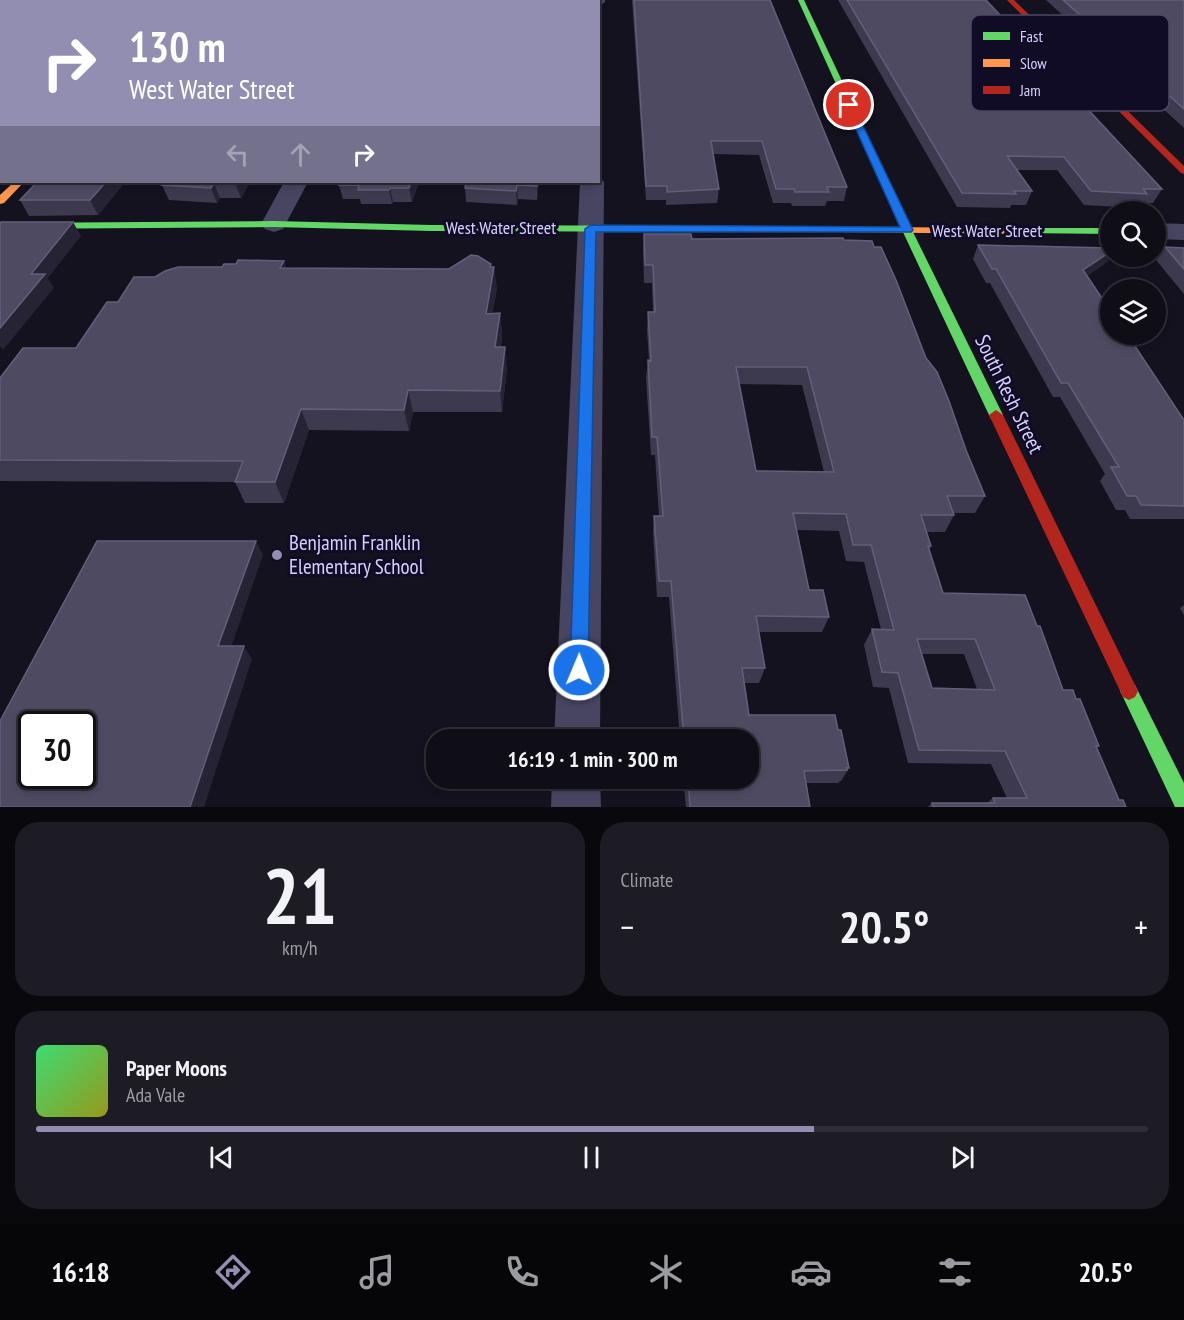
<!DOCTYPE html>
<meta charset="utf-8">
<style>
body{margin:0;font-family:"PT Sans Narrow",sans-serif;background:#1d1c24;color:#f1f3f6;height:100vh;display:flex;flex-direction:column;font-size:22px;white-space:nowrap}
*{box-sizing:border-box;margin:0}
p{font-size:20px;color:#9b9ca1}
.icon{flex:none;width:33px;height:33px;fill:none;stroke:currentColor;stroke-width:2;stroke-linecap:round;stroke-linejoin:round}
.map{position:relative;height:807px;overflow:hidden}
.panel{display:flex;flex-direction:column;gap:15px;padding:15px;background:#08080d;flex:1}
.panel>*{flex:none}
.top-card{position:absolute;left:0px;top:0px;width:600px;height:183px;box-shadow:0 3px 9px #0003,0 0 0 2px #2f2e36;background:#928eb1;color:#fff;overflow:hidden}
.tools{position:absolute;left:1100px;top:201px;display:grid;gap:12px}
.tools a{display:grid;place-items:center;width:66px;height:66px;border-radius:50%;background:#0f0e17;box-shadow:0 3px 9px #0003,0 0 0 2px #2f2e36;font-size:30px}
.speed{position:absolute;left:18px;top:711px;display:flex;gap:12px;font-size:30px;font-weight:700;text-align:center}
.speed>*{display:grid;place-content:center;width:78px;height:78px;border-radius:50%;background:#0f0e17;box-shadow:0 3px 9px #0003,0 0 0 2px #2f2e36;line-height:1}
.speed .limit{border:3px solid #111;border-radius:9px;background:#fff;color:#111}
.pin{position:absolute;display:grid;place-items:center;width:51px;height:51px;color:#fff;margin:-26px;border:3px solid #fff;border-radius:50%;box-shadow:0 2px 6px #0007}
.me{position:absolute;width:66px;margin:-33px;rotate:1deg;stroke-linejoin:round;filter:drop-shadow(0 0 4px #0008)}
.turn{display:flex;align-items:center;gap:21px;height:126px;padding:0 30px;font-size:27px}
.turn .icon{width:78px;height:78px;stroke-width:2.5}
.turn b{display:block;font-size:42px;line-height:51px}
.lanes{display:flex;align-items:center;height:57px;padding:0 30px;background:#0003;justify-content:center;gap:30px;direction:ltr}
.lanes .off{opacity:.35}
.big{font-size:45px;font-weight:700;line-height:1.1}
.panel .widget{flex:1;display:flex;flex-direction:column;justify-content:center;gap:9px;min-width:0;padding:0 21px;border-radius:24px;background:#1d1c24}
.panel .dial{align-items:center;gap:0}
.dial b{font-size:78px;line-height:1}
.song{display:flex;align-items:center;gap:18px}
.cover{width:72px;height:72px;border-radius:9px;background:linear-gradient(135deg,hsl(140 70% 55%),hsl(60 70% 35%))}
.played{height:6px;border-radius:3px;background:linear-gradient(90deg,#928eb1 70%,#2f2e36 70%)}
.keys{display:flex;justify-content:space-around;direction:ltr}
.heat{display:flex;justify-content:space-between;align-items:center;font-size:33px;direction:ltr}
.panel .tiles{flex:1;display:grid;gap:15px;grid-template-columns:1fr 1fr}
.widget:last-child{grid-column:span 2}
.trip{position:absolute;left:426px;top:729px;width:333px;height:60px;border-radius:24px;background:#0f0e17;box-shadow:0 3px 9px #0003,0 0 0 2px #2f2e36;font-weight:700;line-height:60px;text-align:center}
.dock{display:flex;height:96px;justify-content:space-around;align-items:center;background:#060609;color:#9b9ca1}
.dock .icon{width:42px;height:42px}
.dock .on{color:#928eb1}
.dock b{font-size:27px;color:#f1f3f6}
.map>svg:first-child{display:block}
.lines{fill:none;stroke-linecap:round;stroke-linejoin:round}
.street{fill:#474561;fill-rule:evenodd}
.fast{fill:#63d668;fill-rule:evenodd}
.slow{fill:#ff974d;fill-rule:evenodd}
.jam{fill:#b3261e;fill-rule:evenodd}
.wall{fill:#3d3a4f;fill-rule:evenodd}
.shaded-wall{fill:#262334}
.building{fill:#4e4a62;stroke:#635f7b;stroke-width:1.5;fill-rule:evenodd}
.route{fill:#1a73e8;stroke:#114b97;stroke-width:1.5}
.poi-dot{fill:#928eb1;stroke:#110c25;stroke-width:2}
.labels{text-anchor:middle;stroke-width:6;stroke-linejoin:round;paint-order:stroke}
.far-street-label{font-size:18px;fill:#d6d0ff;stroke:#110c25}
.street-label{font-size:21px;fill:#d6d0ff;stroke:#110c25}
.poi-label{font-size:21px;fill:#d6d0ff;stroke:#110c25;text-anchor:start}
.key{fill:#110c25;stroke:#4c4766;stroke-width:1.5}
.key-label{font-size:16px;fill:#d6d0ff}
</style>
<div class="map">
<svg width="1184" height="807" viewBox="0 0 1184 807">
<rect width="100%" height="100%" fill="#14121f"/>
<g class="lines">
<path class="street" d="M383 0H399L382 2Z
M589 0H605V2L598 7V2Z
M598 176 604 182 600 740H554L580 182H598Z
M284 182H308L283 229 274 232 265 229 261 224Z
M1155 223 1184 224V240L1155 239Z
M552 778H600L601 807H551Z"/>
<path class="fast" d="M169 0H175L168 2Z
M798 0H804L912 230 1003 415 1001 419H991L989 415 902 230Z
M2 161V168L0 169V162Z
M274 221 431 225 735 226 740 229 735 232 431 231 274 227 0 229V223Z
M1025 228H1110V234L1021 233V229Z
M1129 682 1135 685 1184 783V807H1175L1123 697 1120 691 1123 685Z"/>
<path class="slow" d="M202 0 201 2H194L195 0Z
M14 182H24L4 203 0 204V195Z
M735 226 1025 228 1030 231 1025 234 731 231V227Z"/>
<path class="jam" d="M1007 0H1014L1184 166V174L1181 173Z
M996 410 1003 415 1135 685 1138 691 1135 697 1129 700 1123 697 989 415Z"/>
</g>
<path class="wall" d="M632 0H770L847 187 844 201H827L825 206H792L791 203H773L759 155 713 154 719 189 717 203 666 205V200H646Z
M838 0H986L1162 189 1153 203H1142L1139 208 1084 205 1057 170H1017L1032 191 1026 205H1011L1010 208 957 207Z
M1046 0H1184V128L1147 94 1148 93Z
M37 182H125L98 215 29 216 20 200Z
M165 182H250L241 198H220L217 203 169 200 162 185Z
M341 182H419L412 202H393L392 204H361L360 199H343L339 185Z
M466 182H539L537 200 518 199 517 205 466 202 465 188Z
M644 234 692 239 844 240 874 247 926 358 985 496 975 513H954V515L945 532H927L931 546 929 550 943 593 1063 690 1099 746 1096 748 1119 800 1126 807H928L932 803H987L993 798H1007L991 764 908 763 889 688 873 687 864 645 872 629H881L864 562 846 561 839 531 797 530 809 590 829 617 822 632H759L765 668 759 683H744L749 715 838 730 849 768 841 781H840L838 783H806L810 807H686L683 778H748V740H680L669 597H657L653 533 654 516H659L655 455H651L646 378 648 360 649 361 647 330 648 312H653L652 283H644L643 251ZM739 384 802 385 824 472 756 471ZM922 654H964L977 689 932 688Z
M978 245 1108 261 1087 276 1184 420V519H1130L1125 510H1116L1100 481 1105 474 1060 397H1053L990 283H986L973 259Z
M1165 247 1184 248V294L1156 260Z
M491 267 497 288 492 314 500 313 502 335 501 347 507 368 502 412H413L409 431 309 430 284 503H245L235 482 0 481V378L76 348 118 302 155 277 286 268 449 269Z
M1184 605V615L1180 608Z"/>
<path class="shaded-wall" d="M132 0H147L145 2H130Z
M349 0H359L358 2H348Z
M2 115V132L0 133V116Z
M106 182H125L98 215 90 200Z
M236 182H250L241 198 235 183Z
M411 182H419L412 202 409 188Z
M537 182H539L537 200Z
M214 183 220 198 217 203 211 188Z
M517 185 518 199 517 205 516 191Z
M390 188 393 202 392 204 389 190Z
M73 222 81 236 48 278 54 288 3 350 0 346V328L31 274Z
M1110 252V256H1111L1108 261 1076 284 1083 270Z
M284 261 291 282 280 268Z
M491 264 492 279 494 267 497 288 489 335 486 314Z
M500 313 502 335 497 368 495 347Z
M505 347 507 368 502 412 500 391Z
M408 390 413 412 409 431 404 410Z
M301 409 309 430 284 503 275 482Z
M256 541 263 555 227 659 218 646Z
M244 646 252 659 204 807H190Z"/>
<path class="building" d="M0 0H132L130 2H2V115L0 116Z
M212 0H349L348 2H211Z
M422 0H558V2H421Z
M634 0H770L847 187H827L829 192H795L794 189H776L762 141H711L719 189 667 192V186H646Z
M847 0H986L1162 189H1143L1147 194 1091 191 1064 157 1007 156 1032 191H1014L1016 194 962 193Z
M1063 0H1184V109L1154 82H1156Z
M37 182H106L90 200H20Z
M165 182H236L235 183H214L211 188 162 185Z
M341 182H411L409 188H390L389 190H358L359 185H339Z
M466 182H537V186L517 185 516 191 465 188Z
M1 222H73L31 274H45L0 328V224Z
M644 234H691L692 239 843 238 844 240 872 241 874 247H881L896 280 926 358 937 372 949 401 966 450 985 496H947L954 515H921L931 546H928L943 593 1025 595 1037 626H1040L1063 690H1073L1076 699H1080L1099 746H1096L1119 800H1123L1126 807H933L932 803H995L993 798H1027L1005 751 919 750 898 673 882 672 872 629 894 630 871 545H853L846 514 793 513 809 590H823L829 617 756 616 765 668H742L749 715H835L838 730H841L849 768H846L847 770 804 771 810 807H690L688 778H748V740H684L671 581H659L654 516H663L657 437H652L648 360 651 361 648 312H655L653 265H645ZM736 367H807L834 472 756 471ZM917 639H975L995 690 932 688Z
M978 245 1110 248V252L1083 270 1110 310V334H1127L1184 420V506L1141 505 1136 496H1127L1111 467H1119L1068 383H1061L996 269H992Z
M1165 247 1184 248V269Z
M471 255 478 256 491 264 490 267H494L486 314 500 313 495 347H505L500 391 408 390 404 410 301 409 275 482H235L243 461 0 460V378L23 348H76L107 302H118L134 277H155L165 271 178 267H222L224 264H236L238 260 284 261 280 268 449 269Z
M97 541H256L218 646H244L190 807H0V721ZM32 724H82V776H32Z"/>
<path class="route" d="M846 103 853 105 913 230 911 232H596L588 670 586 676 579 679 573 676 570 670 585 229 591 225 900 227 845 105Z"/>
<circle class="poi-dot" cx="277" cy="555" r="6"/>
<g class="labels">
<g class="far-street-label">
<text x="501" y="234">West Water Street</text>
<text x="987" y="237">West Water Street</text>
</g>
<g class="street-label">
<text transform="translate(1009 394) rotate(64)" y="7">South Resh Street</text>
</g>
<g class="poi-label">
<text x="289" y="550">Benjamin Franklin<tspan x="289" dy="24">Elementary School</tspan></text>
</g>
</g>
<rect x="971" y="15" width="198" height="96" rx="9" class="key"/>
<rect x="983" y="32" width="27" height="8" fill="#63d668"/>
<rect x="983" y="59" width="27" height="8" fill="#ff974d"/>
<rect x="983" y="86" width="27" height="8" fill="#b3261e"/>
<g class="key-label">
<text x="1020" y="42">Fast</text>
<text x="1020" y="69">Slow</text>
<text x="1020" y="96">Jam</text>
</g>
</svg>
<div class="tools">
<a><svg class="icon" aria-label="search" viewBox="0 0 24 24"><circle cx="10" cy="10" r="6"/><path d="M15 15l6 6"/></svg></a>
<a><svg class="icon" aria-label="layers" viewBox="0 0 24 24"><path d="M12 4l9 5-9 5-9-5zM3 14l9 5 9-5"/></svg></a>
</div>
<div class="speed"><div class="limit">30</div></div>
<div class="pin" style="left:849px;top:105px;background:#d93025"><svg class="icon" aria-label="arrive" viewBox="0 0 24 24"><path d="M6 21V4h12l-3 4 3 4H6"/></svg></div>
<svg class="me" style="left:579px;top:670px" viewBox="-20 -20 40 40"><circle r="17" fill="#1a73e8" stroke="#fff" stroke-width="3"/><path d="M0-11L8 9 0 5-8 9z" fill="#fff"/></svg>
<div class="trip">16:19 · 1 min · 300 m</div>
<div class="top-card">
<div class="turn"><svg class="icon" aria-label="right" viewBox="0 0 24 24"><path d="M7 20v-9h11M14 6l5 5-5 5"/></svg><div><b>130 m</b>West Water Street</div></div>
<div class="lanes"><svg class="icon off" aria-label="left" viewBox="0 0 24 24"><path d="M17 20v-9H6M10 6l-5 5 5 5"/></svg><svg class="icon off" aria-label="ahead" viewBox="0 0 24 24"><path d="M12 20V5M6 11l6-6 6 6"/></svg><svg class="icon" aria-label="right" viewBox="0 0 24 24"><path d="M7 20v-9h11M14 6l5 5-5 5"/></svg></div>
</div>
</div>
<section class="panel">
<div class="tiles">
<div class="widget dial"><b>21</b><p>km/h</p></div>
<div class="widget"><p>Climate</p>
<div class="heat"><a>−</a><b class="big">20.5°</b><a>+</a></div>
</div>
<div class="widget">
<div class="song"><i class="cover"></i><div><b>Paper Moons</b><p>Ada Vale</p></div></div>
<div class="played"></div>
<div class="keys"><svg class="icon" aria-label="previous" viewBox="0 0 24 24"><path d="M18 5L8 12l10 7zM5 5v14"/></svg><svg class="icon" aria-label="pause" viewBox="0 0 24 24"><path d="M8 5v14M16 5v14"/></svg><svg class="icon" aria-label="next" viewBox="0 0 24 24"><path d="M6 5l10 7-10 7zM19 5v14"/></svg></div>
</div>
</div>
</section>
<nav class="dock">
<b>16:18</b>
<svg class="icon on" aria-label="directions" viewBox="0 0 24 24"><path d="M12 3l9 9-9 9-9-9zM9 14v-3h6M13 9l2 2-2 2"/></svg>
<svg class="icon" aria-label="music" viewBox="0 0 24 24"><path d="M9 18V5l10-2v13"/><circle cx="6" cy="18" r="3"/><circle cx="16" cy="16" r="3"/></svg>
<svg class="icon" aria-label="phone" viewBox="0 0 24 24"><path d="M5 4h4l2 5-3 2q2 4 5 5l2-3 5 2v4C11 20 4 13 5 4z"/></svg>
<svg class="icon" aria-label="climate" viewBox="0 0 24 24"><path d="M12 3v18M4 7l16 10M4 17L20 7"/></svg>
<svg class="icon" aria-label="car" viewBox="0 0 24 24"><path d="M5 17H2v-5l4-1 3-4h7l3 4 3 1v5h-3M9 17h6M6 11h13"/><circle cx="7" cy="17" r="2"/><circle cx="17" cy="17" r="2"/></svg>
<svg class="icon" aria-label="filters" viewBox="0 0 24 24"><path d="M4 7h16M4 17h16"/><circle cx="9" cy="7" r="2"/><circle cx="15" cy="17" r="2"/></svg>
<b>20.5°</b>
</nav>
